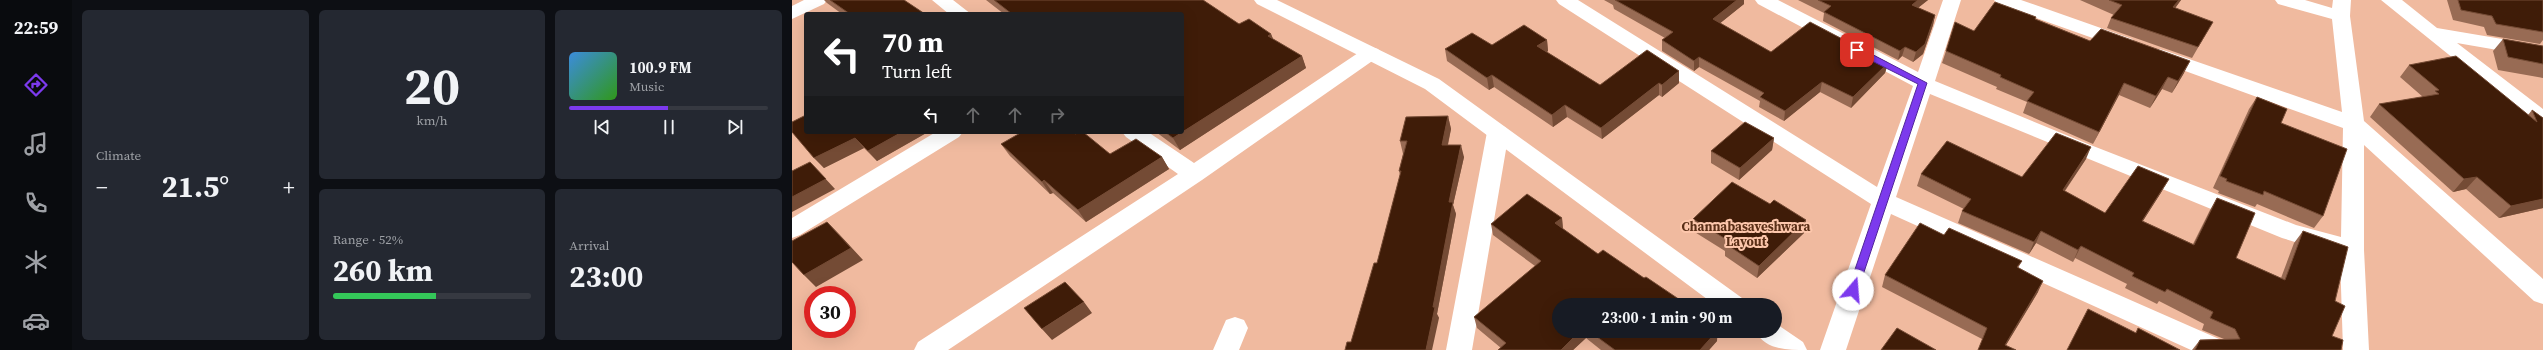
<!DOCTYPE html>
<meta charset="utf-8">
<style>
body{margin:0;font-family:"Source Serif 4",serif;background:#242831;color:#f1f3f6;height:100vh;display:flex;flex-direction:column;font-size:15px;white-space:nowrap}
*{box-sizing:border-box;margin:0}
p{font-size:13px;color:#9ea1a6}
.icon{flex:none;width:22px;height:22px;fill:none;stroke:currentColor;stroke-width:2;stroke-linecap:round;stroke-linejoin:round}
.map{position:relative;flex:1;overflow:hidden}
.details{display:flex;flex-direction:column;gap:10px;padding:10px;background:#0d0f14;width:720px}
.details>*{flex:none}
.hud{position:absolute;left:12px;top:12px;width:380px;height:122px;border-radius:4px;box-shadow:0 4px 16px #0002;background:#202124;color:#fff;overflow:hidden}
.speed{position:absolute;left:12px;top:286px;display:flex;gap:8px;font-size:20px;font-weight:700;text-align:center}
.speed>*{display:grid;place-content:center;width:52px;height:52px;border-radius:50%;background:#171b24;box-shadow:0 4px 16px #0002;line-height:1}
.speed .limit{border:6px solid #d22;background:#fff;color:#111}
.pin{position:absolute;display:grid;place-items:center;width:34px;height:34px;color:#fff;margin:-17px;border-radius:8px;box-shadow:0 2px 6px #0006}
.me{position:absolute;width:44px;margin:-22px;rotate:18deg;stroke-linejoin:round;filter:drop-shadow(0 0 3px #0008)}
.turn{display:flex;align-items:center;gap:14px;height:84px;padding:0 12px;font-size:18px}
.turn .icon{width:52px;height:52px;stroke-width:2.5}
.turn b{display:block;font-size:28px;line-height:34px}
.lanes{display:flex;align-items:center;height:38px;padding:0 12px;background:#0003;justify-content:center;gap:20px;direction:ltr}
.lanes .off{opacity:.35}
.big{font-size:30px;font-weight:700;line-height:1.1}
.details .widget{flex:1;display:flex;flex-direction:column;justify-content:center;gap:6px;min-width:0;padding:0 14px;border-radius:6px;background:#242831}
.details .dial{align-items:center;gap:0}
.dial b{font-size:52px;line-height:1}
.song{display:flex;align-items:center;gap:12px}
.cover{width:48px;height:48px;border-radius:6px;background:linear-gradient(135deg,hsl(210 70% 55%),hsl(110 70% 35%))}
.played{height:4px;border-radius:2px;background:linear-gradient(90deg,#7c3aed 50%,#363941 50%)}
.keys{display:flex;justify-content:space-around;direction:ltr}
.heat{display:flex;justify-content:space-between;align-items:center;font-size:22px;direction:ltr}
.charge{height:6px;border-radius:3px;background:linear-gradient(90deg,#34c759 52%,#363941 0)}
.details .tiles{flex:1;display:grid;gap:10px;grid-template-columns:repeat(3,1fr)}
.widget:first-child{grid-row:span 2}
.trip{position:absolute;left:760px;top:298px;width:230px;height:40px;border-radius:20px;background:#171b24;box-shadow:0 4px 16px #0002;font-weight:700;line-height:40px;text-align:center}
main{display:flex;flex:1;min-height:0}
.tabs{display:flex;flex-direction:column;width:72px;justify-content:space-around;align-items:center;background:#090b0e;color:#9ea1a6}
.tabs .icon{width:28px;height:28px}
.tabs .on{color:#7c3aed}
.tabs b{font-size:18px;color:#f1f3f6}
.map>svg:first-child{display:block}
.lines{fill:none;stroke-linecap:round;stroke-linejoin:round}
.minor{fill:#fff;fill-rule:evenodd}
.tertiary{fill:#fff;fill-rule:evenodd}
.wall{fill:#986b54}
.shaded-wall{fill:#744b35}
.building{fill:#3f1c08;stroke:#744b35}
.route{fill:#7c3aed;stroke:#51269a}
.labels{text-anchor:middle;stroke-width:4;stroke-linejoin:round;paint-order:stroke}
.neighbourhood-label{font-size:13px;font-weight:bold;fill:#592e16;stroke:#fdc7ac}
</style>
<main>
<nav class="tabs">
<b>22:59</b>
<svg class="icon on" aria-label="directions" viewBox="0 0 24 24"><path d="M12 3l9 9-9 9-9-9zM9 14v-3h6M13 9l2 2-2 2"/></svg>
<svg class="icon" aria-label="music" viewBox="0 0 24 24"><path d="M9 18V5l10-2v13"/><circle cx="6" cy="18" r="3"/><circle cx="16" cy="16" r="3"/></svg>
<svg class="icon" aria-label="phone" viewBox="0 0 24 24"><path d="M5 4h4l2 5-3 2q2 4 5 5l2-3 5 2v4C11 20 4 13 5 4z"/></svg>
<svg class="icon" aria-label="climate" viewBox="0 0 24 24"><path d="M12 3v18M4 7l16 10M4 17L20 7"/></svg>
<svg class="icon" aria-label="car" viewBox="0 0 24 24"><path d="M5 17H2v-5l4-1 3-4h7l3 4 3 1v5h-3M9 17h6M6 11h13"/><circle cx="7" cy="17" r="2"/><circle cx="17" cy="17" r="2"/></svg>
</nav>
<section class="details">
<div class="tiles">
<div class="widget"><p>Climate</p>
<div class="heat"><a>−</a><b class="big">21.5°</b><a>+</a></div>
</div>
<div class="widget dial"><b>20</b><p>km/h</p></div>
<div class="widget">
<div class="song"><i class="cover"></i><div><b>100.9 FM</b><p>Music</p></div></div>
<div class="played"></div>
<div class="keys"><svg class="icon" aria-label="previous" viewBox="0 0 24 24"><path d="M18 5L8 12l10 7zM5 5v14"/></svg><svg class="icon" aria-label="pause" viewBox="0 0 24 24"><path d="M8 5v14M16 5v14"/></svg><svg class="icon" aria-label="next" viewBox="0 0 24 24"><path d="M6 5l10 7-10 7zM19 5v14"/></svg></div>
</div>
<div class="widget"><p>Range · 52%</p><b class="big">260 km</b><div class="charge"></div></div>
<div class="widget"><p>Arrival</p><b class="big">23:00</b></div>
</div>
</section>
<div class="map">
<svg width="1751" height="350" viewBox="0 0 1751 350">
<rect width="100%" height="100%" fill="#f0ba9f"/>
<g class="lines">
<path class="minor" d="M12 0H35L32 4 0 19V6Z
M140 0H161L179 14H157Z
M764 0H786L1085 187 1121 86 966 4 963 0H986L1126 72 1151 0H1169L1143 81 1296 144 1504 225 1549 237 1551 128 1360 59 1357 55 1360 51 1367 49 1374 51 1550 112 1540 19 1486 4 1483 0H1513L1540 8 1541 0H1559L1558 16 1572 121 1751 279V304L1742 301 1572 145V250L1577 350H1551L1548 256 1490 238 1138 94 1104 197 1434 342 1438 350H1399L1099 214 1054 350H1028L1079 204 767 4Z
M1202 0H1229L1340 39 1343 43 1340 47 1333 49 1326 47 1205 4Z
M1589 0H1610L1645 28 1751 46V58L1665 43 1751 109V127L1744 125Z
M579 47 586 49 589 53 586 57 410 180 156 350H122L126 342 386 174 334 137 330 132H356L402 163 572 49Z
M706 125 713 127 717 132 680 350H654L695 132 699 127Z
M144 132H171L167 137 8 235 0 238V218Z
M443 317 452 320 456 328 447 350H421L434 320Z"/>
<path class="tertiary" d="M462 0H485L647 79 950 298 953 305H923L633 89 465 4Z
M983 323 1011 342 1015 350C994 350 974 350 963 331H983Z"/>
</g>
<path class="wall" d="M32 0H112L133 14H50L35 3Z
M194 0H411L447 24 479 34 481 39 510 56 514 68 388 150 364 132H390V14H212Z
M812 0H952V4L928 23 979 52 1096 63 1093 73 1059 108 1028 92 992 121 967 107 968 101 907 67 902 71 870 51V40L873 38 822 9 821 5Z
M1006 0H1136L1126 8 1143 15 1141 25 1131 54 1121 62 1110 56 1106 60 1031 21 1032 13Z
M1288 0H1389L1383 8 1415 32 1400 58 1315 28 1319 18 1322 15Z
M1655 0H1751V40L1748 44 1695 35 1692 27 1661 20Z
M1244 19 1298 41 1392 73 1380 93 1370 89 1358 108 1327 95 1301 144 1231 113 1235 102 1204 89 1205 87 1150 63 1154 51 1182 31Z
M1711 39 1751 46V78L1706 70 1701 51Z
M755 40 756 51 755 52 808 85 887 71V83L870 97 867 95 810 139 775 117 761 127 702 87 697 90 655 61 653 49 700 45Z
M1617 65 1736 115 1740 110 1751 118V208L1707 218 1674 189 1661 192 1578 117 1587 104 1631 97 1608 77Z
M1465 97 1489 123 1531 216 1522 228 1465 204 1463 207 1426 193 1427 191 1421 188 1457 109Z
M656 116 659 129 656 145 672 157 661 205 664 214 645 314 647 318 559 342 585 263 608 175 607 171 611 154 608 141Z
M0 132H136L85 161 72 148 32 168Z
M283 134 318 154 370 157 377 169 294 222 261 193 258 194 218 156 209 144Z
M982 138 980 150 947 180 919 163V151Z
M1294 159 1273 191 1313 213 1370 191 1351 221 1401 244 1418 210 1425 198 1444 258 1489 278 1502 243 1511 231 1543 301 1540 336 1549 350H1400L1408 340 1432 339 1410 330 1412 324 1367 301 1365 304 1333 288 1335 284 1283 258 1281 262 1244 243 1237 254 1166 223 1170 211 1172 209 1125 186 1129 174 1230 177Z
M978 204 1014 220 1012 233 965 278 933 256V251L901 231V219Z
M770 218 771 229 806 254 852 278 891 302V305H767V331H926L925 341 917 350H809L794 338 781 350H706L709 348 685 328 682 317 743 266 701 235 699 224Z
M1152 235 1230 261 1226 268 1246 292 1214 345 1190 339 1090 287 1093 275Z"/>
<path class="shaded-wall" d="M945 0H952V4L921 29V19Z
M1126 0H1136L1118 14 1120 5Z
M1387 0H1389L1376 18 1381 7Z
M1143 15 1141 25 1131 54 1121 62 1124 52Z
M479 34 484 46 476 36Z
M755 40 756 51 746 58 745 46Z
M1113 47 1110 56 1106 60 1108 51Z
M510 56 514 68 388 150 381 138Z
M907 57V67L902 71V61Z
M1398 61 1392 73 1380 93 1386 81Z
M1096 63 1093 73 1059 108 1061 97Z
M887 71V83L870 97V85Z
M700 75 702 87 697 90 695 78Z
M1376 77 1370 89 1358 108 1364 96Z
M1030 82 1028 92 992 121 993 111Z
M867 83V95L810 139 809 128Z
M1332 83 1327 95 1301 144 1307 132Z
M773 105 775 117 761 127 760 115Z
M656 116 659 129 653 157 650 145Z
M110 132H136L85 161 76 151Z
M63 138 72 148 32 168 22 158Z
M982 138 980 150 947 180 948 168Z
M669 145 672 157 661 205 664 214 645 314 647 318 640 350H634L657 202Z
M1299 147 1294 159 1265 202 1271 190Z
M370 157 377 169 294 222 286 210Z
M18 162 43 189 0 212V197Z
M1685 177 1674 189 1661 192 1672 179Z
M1377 179 1370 191 1343 233 1350 221Z
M252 180 261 193 258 194 250 182Z
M1751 199V208L1707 218 1719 206Z
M770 218 771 230 763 223Z
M1014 220 1012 233 965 278 967 266Z
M35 222 47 234 71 260 24 287 12 275Z
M1249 231 1244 243 1237 254 1242 242Z
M1289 246 1281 262 1286 250Z
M1251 281 1246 292 1211 350 1213 345Z
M292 302 300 313 260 340 250 329Z
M788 331H793L794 338 781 350H769Z
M925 331V341L917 350H908Z"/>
<path class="building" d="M38 0H112L133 14H58Z
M202 0H411L447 24 457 19 479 34 476 36 510 56 381 138 373 132H390V14H220Z
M823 0H945L921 19 979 52 1018 22 1096 63 1061 97 1030 82 993 111 968 97 972 93 907 57 902 61 870 40 881 32Z
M1026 0H1126L1120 5 1143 15 1133 44 1124 52 1113 47 1108 51 1032 12 1039 6Z
M1317 0H1387L1381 7 1421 22 1406 47 1319 18 1330 5Z
M1666 0H1751V32L1704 24 1700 16 1669 10Z
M1203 2 1244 17 1243 19 1298 41 1309 29 1398 61 1386 81 1376 77 1364 96 1332 83 1307 132 1235 101 1242 92 1208 77 1209 75 1154 51 1163 22 1182 31Z
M732 25 755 40 745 46 808 85 855 50 887 71 870 85 867 83 809 128 773 105 760 115 700 75 695 78 653 49 680 33 700 45Z
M1711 39 1751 46V64L1716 57Z
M1664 56 1745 122 1740 110 1751 118V199L1719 206 1685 177 1672 179 1587 104 1647 94 1643 91 1647 90 1617 65Z
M1465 97 1495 109 1489 123 1555 149 1531 216 1472 191 1471 195 1434 181 1435 179 1428 176Z
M14 115V132H110L76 151 63 138 22 158 0 132V122Z
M656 116 650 145H669L657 202H661L641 307H643L634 350H553L555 342H559L582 263H585L609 171H607L615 141H608L614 117Z
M953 122 982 138 948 168 919 151Z
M230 132H281L283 134 287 132H291L318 154 344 139 370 157 286 210 252 180 250 182 209 144Z
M1264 133 1299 147 1271 190 1313 213 1346 166 1377 179 1350 221 1402 245 1425 198 1463 213 1444 258 1493 280 1511 231 1556 247 1543 301 1553 306 1540 336 1551 340 1549 350H1403L1408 340 1448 339 1443 329 1418 318 1421 312 1375 289 1373 292 1340 276 1342 273 1289 246 1286 250 1249 231 1242 242 1170 211 1179 199 1129 174 1155 141 1230 177Z
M18 162 34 179 0 197V171Z
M940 182 978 204 982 200 1014 220 967 266 934 244 937 241 901 219Z
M735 194 770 218 763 223 806 254 811 250 852 278 854 277 891 302 889 305H767V331H788L769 350H706L714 343 682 317 749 261 699 224Z
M35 222 59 248 12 275 0 262V241Z
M1128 223 1152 235 1157 228 1230 261 1225 267 1251 281 1213 345 1224 350H1186L1195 328 1093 275Z
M273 282 292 302 250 329 232 308Z
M1296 309 1344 333 1346 328 1388 350H1275Z
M1105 328 1144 350H1089Z
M797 331H925L908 350H823Z"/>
<path class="route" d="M1062 48H1068L1135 83 1066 290 1061 295 1056 290 1126 84 1062 52Z"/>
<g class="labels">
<g class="neighbourhood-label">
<text x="954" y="231">Channabasaveshwara<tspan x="954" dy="15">Layout</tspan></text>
</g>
</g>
</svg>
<div class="speed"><div class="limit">30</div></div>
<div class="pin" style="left:1065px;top:50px;background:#d93025"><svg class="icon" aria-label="arrive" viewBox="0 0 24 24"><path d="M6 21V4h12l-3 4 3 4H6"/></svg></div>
<svg class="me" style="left:1061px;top:290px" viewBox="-20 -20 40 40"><circle r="19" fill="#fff"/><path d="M0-13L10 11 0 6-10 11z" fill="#7c3aed"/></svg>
<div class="trip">23:00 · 1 min · 90 m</div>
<div class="hud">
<div class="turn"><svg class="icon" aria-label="left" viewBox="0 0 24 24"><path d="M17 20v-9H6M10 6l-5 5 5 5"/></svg><div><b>70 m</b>Turn left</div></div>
<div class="lanes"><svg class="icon" aria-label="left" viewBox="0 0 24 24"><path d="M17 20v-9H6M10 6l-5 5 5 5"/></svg><svg class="icon off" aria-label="ahead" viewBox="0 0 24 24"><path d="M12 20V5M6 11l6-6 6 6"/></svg><svg class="icon off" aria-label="ahead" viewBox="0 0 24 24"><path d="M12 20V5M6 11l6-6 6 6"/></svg><svg class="icon off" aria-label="right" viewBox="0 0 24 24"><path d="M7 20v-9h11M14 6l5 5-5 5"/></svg></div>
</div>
</div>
</main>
